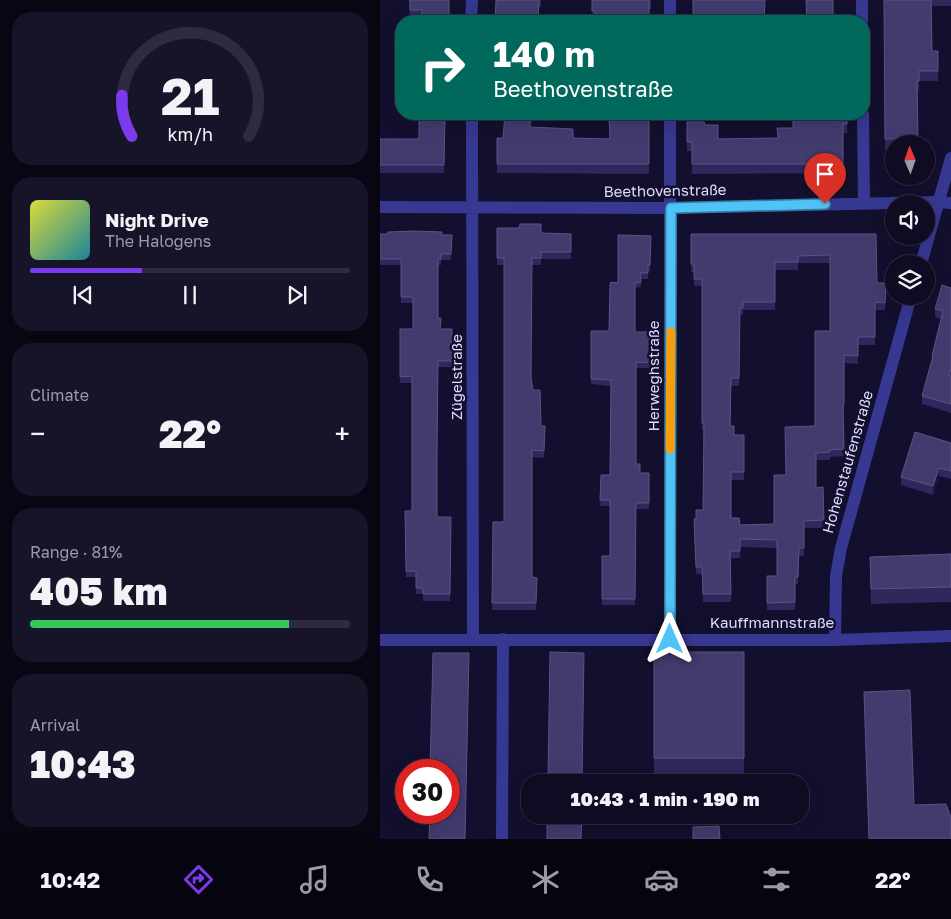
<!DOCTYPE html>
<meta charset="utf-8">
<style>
body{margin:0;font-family:"Golos Text",sans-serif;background:#17142a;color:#f1f3f6;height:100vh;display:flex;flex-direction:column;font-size:19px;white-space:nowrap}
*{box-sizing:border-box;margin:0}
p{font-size:16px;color:#9b9ba5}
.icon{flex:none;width:28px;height:28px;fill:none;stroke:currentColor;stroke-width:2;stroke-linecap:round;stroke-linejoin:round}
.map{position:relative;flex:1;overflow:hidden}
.panel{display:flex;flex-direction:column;gap:12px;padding:12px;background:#080613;width:380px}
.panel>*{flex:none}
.banner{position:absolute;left:15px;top:15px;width:475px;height:105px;border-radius:20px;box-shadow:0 5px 20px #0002,0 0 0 1px #2e2b40;background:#00695c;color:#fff;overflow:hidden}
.needle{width:32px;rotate:358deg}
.fabs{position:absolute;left:505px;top:135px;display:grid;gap:10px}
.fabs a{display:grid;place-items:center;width:50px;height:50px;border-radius:50%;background:#0e0b22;box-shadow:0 5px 20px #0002,0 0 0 1px #2e2b40;font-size:25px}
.speed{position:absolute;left:15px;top:759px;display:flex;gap:10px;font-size:25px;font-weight:700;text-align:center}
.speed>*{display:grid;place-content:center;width:65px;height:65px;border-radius:50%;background:#0e0b22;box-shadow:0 5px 20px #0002,0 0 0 1px #2e2b40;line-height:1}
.speed .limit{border:8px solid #d22;background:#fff;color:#111}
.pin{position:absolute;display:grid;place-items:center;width:42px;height:42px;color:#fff;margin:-51px -21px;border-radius:50% 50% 50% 0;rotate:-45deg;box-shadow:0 0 5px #0007}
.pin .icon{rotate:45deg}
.me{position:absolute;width:55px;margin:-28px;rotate:0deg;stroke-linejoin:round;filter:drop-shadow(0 0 4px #0008)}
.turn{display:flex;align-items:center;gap:18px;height:105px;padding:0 15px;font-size:22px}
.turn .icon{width:65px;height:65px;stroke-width:2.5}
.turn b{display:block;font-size:35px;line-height:42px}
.big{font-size:38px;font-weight:800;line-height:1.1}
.panel .widget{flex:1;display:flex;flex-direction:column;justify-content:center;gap:8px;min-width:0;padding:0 18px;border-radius:20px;background:#17142a}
.panel .dial{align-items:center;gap:0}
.dial svg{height:130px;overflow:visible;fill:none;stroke:#2e2b40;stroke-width:7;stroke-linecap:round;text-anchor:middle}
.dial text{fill:#f1f3f6;stroke:none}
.song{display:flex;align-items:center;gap:15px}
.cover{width:60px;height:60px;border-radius:8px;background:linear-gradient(135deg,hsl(60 70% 55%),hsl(190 70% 35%))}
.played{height:5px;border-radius:2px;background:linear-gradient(90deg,#7c3aed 35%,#2e2b40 35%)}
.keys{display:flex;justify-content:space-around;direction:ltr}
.heat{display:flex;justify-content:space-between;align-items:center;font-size:28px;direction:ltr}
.charge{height:8px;border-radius:4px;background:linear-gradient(90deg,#34c759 81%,#2e2b40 0)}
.trip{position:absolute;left:141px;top:774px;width:288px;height:50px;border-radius:20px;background:#0e0b22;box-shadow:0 5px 20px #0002,0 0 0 1px #2e2b40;font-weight:800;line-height:50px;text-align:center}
.tabs{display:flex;height:80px;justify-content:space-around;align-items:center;background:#06040e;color:#9b9ba5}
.tabs .icon{width:35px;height:35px}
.tabs .active{color:#7c3aed}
.tabs b{font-size:22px;color:#f1f3f6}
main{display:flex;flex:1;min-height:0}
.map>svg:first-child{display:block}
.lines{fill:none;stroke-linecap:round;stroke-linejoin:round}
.minor{stroke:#373891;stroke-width:12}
.wall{fill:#2f285c;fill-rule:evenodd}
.shaded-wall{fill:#1c1642}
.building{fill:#423b6e;stroke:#5a5484;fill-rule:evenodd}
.route-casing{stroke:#337fa1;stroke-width:12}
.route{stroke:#4fc3f7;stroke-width:9}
.slow{stroke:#f59e0b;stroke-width:9}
.labels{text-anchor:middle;stroke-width:5;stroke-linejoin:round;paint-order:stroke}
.street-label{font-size:15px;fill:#dedcff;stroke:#130f2e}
</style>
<main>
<section class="panel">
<div class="widget dial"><svg viewBox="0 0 100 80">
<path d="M14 69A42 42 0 1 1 86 69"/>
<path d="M14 69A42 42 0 0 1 8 44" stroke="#7c3aed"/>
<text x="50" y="56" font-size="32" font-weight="700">21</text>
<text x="50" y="72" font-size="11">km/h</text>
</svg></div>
<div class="widget">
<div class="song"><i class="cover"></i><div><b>Night Drive</b><p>The Halogens</p></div></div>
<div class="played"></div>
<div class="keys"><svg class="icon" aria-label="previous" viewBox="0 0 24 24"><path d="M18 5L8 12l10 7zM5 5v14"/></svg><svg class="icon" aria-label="pause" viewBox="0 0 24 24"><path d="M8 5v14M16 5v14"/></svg><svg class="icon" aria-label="next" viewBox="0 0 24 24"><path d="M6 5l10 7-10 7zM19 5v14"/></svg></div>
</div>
<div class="widget"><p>Climate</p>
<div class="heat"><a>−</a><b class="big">22°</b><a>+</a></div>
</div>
<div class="widget"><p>Range · 81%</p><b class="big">405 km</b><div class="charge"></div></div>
<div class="widget"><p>Arrival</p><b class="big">10:43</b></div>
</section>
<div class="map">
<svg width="571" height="839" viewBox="0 0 571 839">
<rect width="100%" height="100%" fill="#130f2e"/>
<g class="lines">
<path class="minor" d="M290 0V21
M91 21 92 0
M482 21V0
M92 114 93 640
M483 114 484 203
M0 207 291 208 558 202 571 203
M541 264 571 158
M290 639V114
M0 640H455L571 636
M455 640 456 576 461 548 531 296
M122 839 123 639"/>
</g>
<path class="wall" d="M29 0H69L42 19H30Z
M116 0H161V7H159Z
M212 0H271V9L212 21Z
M504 0H571V6H552V51H558V81H539V91H537L538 144H514V149H505Z
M65 114 64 173H0V139H39Z
M229 114H271V118H269V174L117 173V138H123L151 127 193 138 229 139Z
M467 114V133H463V173L312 174V151H307V122L325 125 338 139 397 138 427 119Z
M117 228 161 233 191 234V259H161V265H152L151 378 153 390 161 426H165L164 458 152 457V577L157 578 156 610H112L113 522H124V265H117Z
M0 234 72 235 71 260H61V265H58V318L61 329H72V367H58L57 457V517H71L70 601H43V594H36V577H26L25 511H32V383H20V329H33V303H21V265H0Z
M311 234H496L497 283 506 291 505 310H495V345H478V364L464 363V412H463L464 456 450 457V460H436V488L443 487 444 528H424V556H419L418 584H415V610H387V576H397V548L360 547V558H351V602H323L322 574H316L314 527 316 519V510H323L324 431 322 430V286H314V272H311ZM418 263H450V331L435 426 406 475 394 524 360 525 351 518V480H364V435H354L351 426V386H359L360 315H363V310H395V270H418Z
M271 236 270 271H268V279H261V287L255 288V332H271L270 368H256V464L260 473 269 479V509H256L255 605H222V556H230V506H220L221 475H230L231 386 211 384V331H229L238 283Z
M571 288V413L542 404V396L552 361V356L561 319 555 317V309Z
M571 443V479L559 476 553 495 521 485V477Z
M571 554V602L491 604 490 557Z
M274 652H364V776H274Z
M484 692 534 805 571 839H489Z"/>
<path class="shaded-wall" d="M559 468V476L553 495V486Z"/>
<path class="building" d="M30 0H69V21H42V10H30Z
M116 0H159L158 21H115Z
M212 0H269V21H215V11H212Z
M313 0H385L384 21H313Z
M426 0H453V21H427Z
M504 0H551L552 51H558V71H539V81H537L538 138 505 139Z
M39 114H65L64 165H0V139H39Z
M125 114H151L150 127 193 129V138L230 139 229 114H269V164H117V138H123Z
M427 114H467V124H463V164H312V142H307V122H324L325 125H338V139L398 138 397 128H413V119H427Z
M140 224H161V233L191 234V252H161V258H152L151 377 153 390H160L161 426H165L164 451 152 450V577L157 578 156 603H112L113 522H124V258H117V228H139Z
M34 231 62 232 61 235H72L71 254H61V259H58V318H61L60 329H72V361H58L57 452V517H71L70 594H43V588H36V571H26L25 511H32V376L20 377V329H33V297H21V259H0V234H8V232Z
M311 234H496L497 283H506L505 303 495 302V337H478V356L464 355V404H463L464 449 449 450 450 452 436 453V488L443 487 444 520 424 521V548H419L418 577H415V602L387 603V576H397V540L360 539V551H350L351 594H323L322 567H316L314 519H316V510H323L324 423H322V279H314V264H311ZM450 255V331H435V426L405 427 406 475H394V524L360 525 359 518H351V472H364V435H354V426H350L351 378H359L360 308H363V302H395V262H418V256Z
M238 235 271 236 270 265H268V273H260L261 282 255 283V332H271L270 363 256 362V464H260V473H269V503H256L255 599H222V556H230V500H220L221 475H230L231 380 211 379V331H229L230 284 231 282 238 283Z
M562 285 571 288V368L569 376H571V404L542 396 553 356H552L563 311 555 309Z
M535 432 571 443V471L559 468 553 486 521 477Z
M571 554V587L491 589 490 557Z
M170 652 204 653 202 782H168Z
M274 652H364V758H274Z
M53 653H89L85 839H49L50 812H69V770H50Z
M530 690 534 805 566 804 571 818V839H489L484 692Z
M167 815H202L201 839H167Z
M339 826 340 839H313V827Z"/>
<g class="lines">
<defs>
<path id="route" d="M290 639 291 208 445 204"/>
</defs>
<use href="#route" class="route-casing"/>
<use href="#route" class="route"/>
<path class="slow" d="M290 449 291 332"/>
</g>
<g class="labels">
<g class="street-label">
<text transform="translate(285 191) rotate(-1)" y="5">Beethovenstraße</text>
<text transform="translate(274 376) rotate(-90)" y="5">Herweghstraße</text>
<text transform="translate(77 377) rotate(-90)" y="5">Zügelstraße</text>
<text transform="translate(468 462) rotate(-74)" y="5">Hohenstaufenstraße</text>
<text x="392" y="628">Kauffmannstraße</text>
</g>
</g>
</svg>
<div class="fabs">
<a><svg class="needle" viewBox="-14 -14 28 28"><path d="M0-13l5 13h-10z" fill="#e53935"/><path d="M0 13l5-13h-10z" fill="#9b9ba5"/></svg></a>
<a><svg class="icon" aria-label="sound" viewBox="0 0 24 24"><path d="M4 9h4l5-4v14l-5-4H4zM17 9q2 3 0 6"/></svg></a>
<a><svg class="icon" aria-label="layers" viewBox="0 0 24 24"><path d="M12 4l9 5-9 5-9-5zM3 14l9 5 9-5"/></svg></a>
</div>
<div class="speed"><div class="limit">30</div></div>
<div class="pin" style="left:445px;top:204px;background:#d93025"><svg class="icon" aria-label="arrive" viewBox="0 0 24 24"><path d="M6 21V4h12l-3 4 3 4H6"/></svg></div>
<svg class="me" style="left:290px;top:639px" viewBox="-20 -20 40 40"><path d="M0-17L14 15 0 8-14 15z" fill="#4fc3f7" stroke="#fff" stroke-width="4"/></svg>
<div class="trip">10:43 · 1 min · 190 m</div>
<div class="banner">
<div class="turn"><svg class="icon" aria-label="right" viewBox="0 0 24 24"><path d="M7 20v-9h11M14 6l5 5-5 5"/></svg><div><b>140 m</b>Beethovenstraße</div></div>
</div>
</div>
</main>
<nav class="tabs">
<b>10:42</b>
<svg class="icon active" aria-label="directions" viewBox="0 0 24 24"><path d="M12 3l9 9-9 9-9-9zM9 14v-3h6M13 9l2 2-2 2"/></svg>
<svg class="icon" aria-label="music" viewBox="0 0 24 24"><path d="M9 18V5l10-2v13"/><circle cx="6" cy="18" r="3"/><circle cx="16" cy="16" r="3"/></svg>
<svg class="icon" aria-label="phone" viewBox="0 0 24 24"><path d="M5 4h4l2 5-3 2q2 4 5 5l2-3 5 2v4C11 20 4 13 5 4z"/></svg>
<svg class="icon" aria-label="climate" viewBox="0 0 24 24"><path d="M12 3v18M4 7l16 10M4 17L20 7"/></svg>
<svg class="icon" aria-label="car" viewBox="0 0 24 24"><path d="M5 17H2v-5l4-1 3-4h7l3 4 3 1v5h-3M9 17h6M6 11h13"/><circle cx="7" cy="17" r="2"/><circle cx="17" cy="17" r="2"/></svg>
<svg class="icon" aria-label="filters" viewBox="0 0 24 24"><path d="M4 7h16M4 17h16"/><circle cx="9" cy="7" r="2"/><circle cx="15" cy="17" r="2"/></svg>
<b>22°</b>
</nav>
